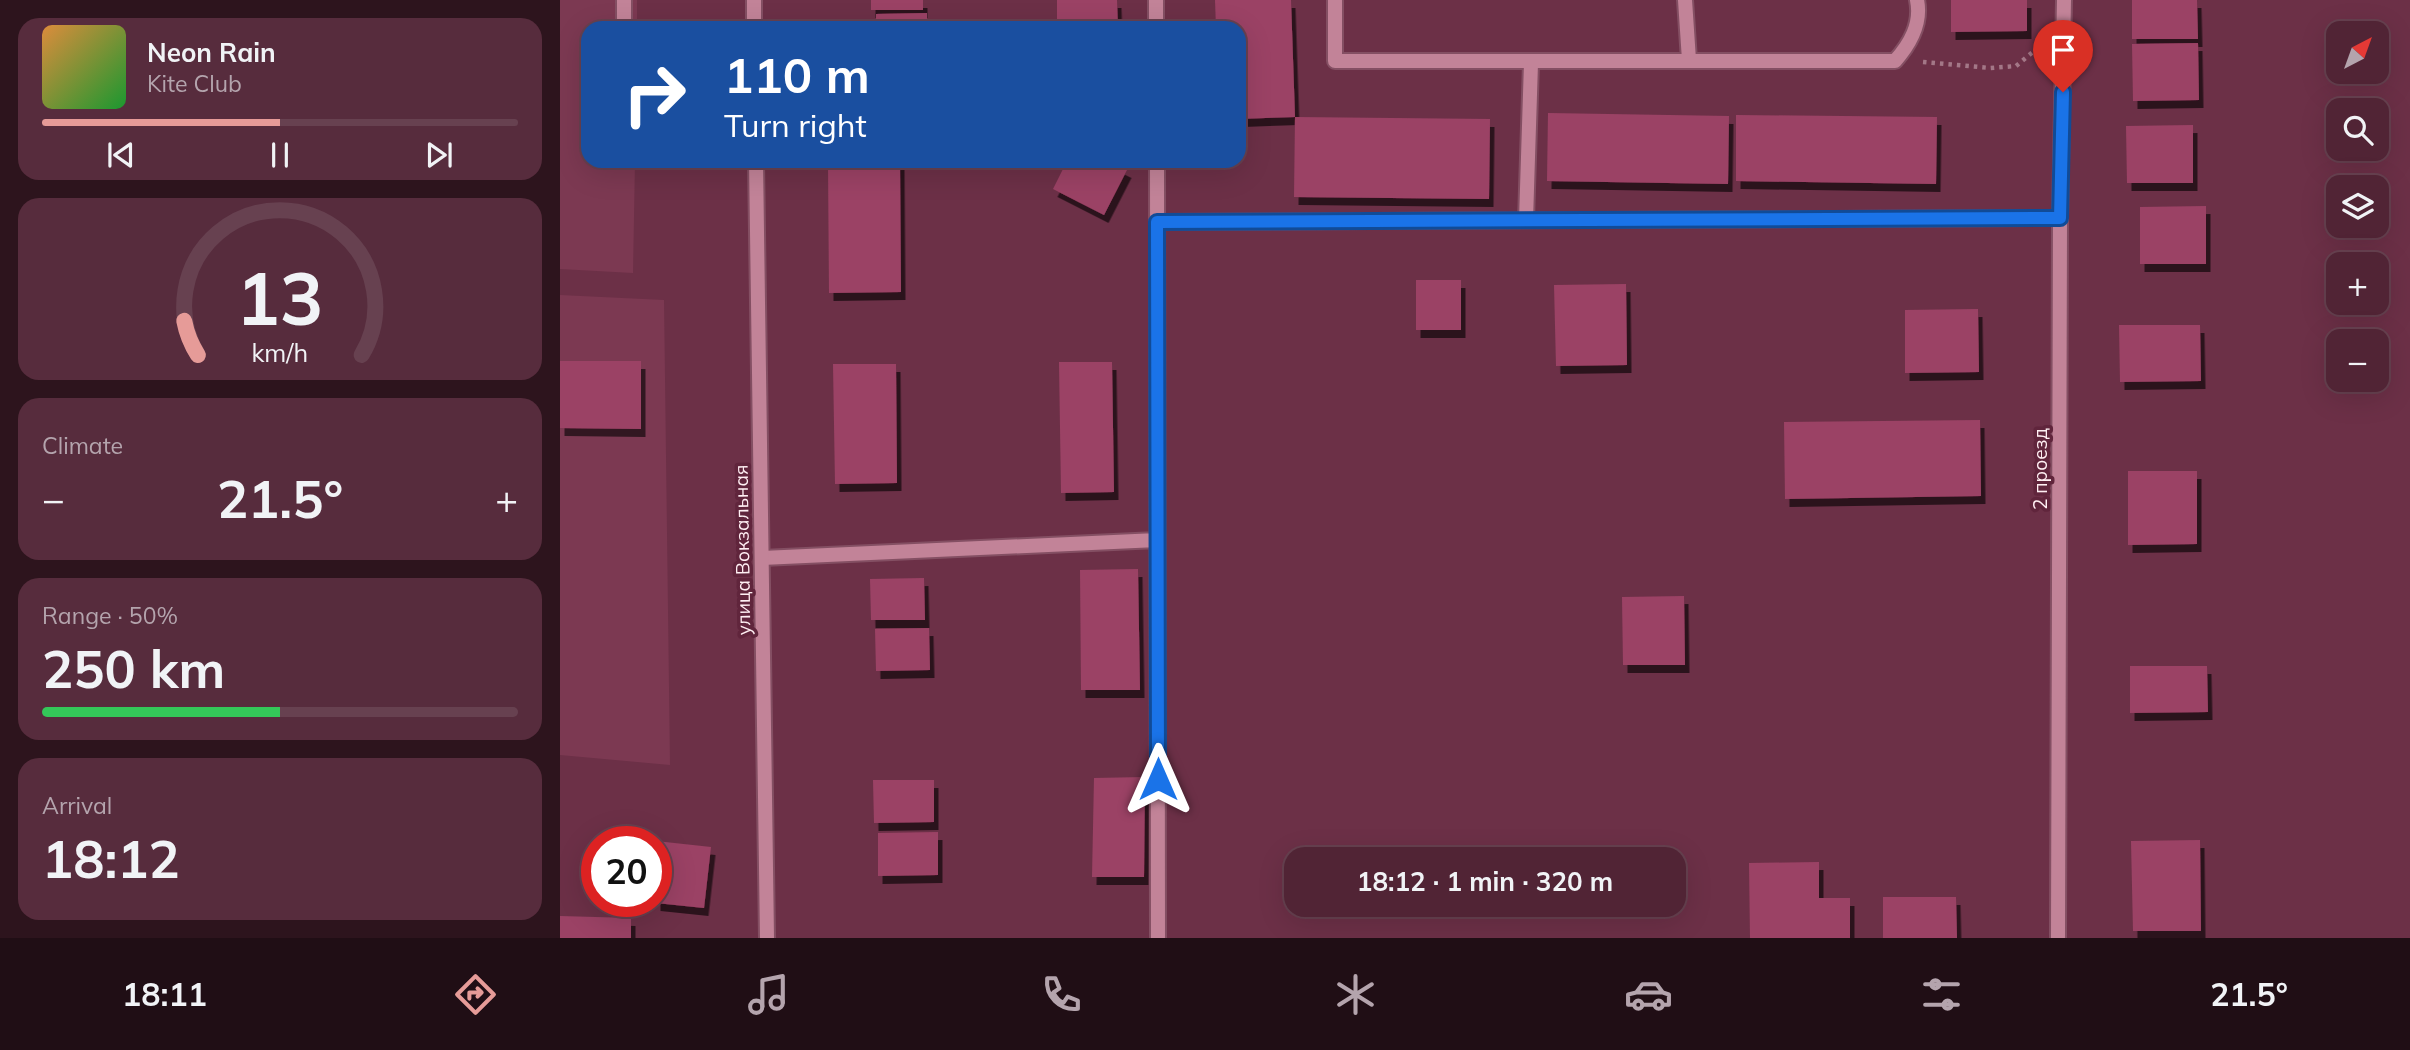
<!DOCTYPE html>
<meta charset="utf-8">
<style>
body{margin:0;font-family:Mulish,sans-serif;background:#572c3d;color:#f1f3f6;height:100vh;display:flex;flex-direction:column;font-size:26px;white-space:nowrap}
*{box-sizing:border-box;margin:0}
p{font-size:23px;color:#b4a4ad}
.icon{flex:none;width:38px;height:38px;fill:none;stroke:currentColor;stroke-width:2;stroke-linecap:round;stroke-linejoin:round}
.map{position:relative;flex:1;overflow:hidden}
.drawer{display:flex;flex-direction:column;gap:18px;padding:18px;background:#2d141d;width:560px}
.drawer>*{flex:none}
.banner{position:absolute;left:21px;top:21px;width:665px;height:147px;border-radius:21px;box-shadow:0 7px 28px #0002,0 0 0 2px #674150;background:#1a4fa0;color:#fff;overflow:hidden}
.needle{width:46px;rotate:41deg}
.fabs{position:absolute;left:1766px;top:21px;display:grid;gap:14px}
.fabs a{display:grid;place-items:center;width:63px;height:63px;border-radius:14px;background:#512435;box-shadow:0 7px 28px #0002,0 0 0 2px #674150;font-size:35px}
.speed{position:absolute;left:21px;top:826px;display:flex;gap:14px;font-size:35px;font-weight:700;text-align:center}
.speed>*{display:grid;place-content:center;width:91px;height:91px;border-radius:50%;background:#512435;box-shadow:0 7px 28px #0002,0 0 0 2px #674150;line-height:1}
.speed .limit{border:10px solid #d22;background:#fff;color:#111}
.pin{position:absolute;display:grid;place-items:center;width:60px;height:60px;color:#fff;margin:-72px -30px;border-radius:50% 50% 50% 0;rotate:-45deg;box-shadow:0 0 7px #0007}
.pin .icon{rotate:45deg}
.me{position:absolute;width:77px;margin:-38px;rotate:0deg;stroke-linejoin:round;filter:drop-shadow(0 0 5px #0008)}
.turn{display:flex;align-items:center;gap:24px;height:147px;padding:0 28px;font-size:32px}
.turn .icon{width:91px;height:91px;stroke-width:2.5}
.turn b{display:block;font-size:49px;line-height:60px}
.big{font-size:52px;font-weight:700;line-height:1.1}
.drawer .widget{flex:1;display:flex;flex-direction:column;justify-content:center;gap:10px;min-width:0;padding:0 24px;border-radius:21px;background:#572c3d}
.drawer .dial{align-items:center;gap:0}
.dial svg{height:182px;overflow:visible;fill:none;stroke:#674150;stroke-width:7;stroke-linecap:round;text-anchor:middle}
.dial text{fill:#f1f3f6;stroke:none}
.song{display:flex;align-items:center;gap:21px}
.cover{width:84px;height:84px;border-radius:10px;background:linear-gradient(135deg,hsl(30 70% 55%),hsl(130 70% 35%))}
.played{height:7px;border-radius:4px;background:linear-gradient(90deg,#e69b98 50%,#674150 50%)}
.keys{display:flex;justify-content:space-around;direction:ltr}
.heat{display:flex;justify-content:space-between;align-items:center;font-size:38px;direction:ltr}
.charge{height:10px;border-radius:5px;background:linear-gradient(90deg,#34c759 50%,#674150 0)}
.trip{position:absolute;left:724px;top:847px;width:402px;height:70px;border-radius:21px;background:#512435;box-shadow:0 7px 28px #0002,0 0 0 2px #674150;font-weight:700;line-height:70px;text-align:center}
.tab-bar{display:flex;height:112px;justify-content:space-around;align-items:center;background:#200e15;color:#b4a4ad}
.tab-bar .icon{width:49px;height:49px}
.tab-bar .selected{color:#e69b98}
.tab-bar b{font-size:32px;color:#f1f3f6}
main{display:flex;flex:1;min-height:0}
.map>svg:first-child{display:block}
.built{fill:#7c3952}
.building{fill:#9b4265;filter:url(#shadow)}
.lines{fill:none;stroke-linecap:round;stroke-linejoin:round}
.lane-casing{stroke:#844f63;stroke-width:18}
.street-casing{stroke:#844f63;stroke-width:18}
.path{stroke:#a37787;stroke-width:4.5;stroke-dasharray:3.5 5;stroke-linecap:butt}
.lane{stroke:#c28398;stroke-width:14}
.street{stroke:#c28398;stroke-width:14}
.route-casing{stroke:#114b97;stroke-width:18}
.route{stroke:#1a73e8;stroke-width:12}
.labels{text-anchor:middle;stroke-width:7;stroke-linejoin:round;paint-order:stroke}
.street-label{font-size:19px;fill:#ffeff3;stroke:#60253c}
</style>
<main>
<section class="drawer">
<div class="widget">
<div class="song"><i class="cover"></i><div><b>Neon Rain</b><p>Kite Club</p></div></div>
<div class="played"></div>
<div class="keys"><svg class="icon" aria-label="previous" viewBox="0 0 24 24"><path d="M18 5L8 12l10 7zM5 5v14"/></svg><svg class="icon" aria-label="pause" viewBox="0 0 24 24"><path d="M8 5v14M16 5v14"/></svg><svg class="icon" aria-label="next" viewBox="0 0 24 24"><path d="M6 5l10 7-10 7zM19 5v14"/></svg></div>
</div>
<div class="widget dial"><svg viewBox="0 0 100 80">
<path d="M14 69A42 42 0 1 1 86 69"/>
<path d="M14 69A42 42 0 0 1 8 54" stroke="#e69b98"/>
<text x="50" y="56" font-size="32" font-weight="700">13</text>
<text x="50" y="72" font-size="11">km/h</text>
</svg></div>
<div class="widget"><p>Climate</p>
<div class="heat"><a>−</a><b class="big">21.5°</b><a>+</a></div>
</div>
<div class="widget"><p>Range · 50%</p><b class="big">250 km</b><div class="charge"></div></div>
<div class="widget"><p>Arrival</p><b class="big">18:12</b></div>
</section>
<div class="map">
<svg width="1850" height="938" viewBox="0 0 1850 938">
<defs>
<filter id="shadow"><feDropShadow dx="4.5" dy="8" stdDeviation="0" flood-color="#0009"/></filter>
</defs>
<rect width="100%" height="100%" fill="#6c3047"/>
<path class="built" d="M0 0H77V28H28V161H75L73 273 0 269Z
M0 295 104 300 110 765 0 755Z"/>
<path class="building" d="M311 0H363V10H311Z
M497 0H557L558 28H497Z
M655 0H731L735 117 679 119V28H656Z
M1391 0H1467V31L1391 32Z
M1572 0H1637L1638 39H1572Z
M367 13V28H316V14Z
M1638 43 1639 100 1573 101 1572 44Z
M988 113 1169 116 1168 184 987 181Z
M1176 115 1377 117 1376 184 1176 181Z
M735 117 930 119 929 199 734 197Z
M1633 125V183H1567L1566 126Z
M507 161H549L567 170 544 215 493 189Z
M340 162 341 292 269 293 268 163Z
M1646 206V264H1580V207Z
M856 280H901V330H856Z
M1066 284 1067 365 996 366 994 285Z
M1418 309 1419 372 1345 373V310Z
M1559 325H1640L1641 381 1560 382Z
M0 361H81V429L0 428Z
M499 362H552L554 492 501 493Z
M273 364H336L337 483 275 484Z
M1420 420 1421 496 1225 499 1224 422Z
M1568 471H1637V544L1568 545Z
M578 569 580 690H521L520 570Z
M364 578 365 620H311L310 579Z
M1124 596 1125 665H1063L1062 597Z
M369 628 370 670 316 671 315 629Z
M1570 666H1647L1648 712 1570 713Z
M585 777 584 877H532L534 778Z
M313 780H374V822L314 823Z
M378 832V875L318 876V833Z
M1640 840 1641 931H1573L1571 841Z
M96 841 151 847 144 908 96 903Z
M1259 862V898H1290V938H1190L1189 863Z
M1323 897H1396L1397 938H1323Z
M0 916 71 918V938H0Z"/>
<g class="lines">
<defs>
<path id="lane" d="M596 0V28
M775 0V61H1335C1350 44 1362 24 1357 0
M1125 0 1129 60
M64 28V0
M597 161 598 938
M966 220 971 63
M597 222 1500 218
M202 558 597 540
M1498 938 1500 218 1504 0"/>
<path id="street" d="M194 0V28
M196 161 207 938"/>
</defs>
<use href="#lane" class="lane-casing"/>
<use href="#street" class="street-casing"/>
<path class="path" d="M1363 62 1430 68 1456 66 1480 46"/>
<use href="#lane" class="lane"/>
<use href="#street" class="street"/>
</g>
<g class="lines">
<defs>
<path id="route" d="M598 779 597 222 1500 218 1503 92"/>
</defs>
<use href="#route" class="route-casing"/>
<use href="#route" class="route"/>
</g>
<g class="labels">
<g class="street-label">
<text transform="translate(1480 469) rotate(-90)" y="7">2 проезд</text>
<text transform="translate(182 550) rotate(-91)" y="7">улица Вокзальная</text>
</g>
</g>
</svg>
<div class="fabs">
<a><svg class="needle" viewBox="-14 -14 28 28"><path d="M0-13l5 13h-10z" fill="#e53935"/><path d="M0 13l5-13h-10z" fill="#b4a4ad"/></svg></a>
<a><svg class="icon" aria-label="search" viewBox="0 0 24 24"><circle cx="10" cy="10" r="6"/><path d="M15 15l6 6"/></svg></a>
<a><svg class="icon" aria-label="layers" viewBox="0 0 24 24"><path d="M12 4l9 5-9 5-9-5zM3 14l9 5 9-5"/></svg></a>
<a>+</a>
<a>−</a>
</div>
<div class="speed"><div class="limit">20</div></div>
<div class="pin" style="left:1503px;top:92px;background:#d93025"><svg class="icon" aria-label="arrive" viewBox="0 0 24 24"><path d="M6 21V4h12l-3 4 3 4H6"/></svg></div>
<svg class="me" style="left:598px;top:779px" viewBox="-20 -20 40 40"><path d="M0-17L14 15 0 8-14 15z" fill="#1a73e8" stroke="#fff" stroke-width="4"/></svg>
<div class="trip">18:12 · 1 min · 320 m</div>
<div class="banner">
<div class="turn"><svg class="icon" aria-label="right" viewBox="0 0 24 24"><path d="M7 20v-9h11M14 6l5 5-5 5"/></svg><div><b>110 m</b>Turn right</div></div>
</div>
</div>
</main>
<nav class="tab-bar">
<b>18:11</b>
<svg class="icon selected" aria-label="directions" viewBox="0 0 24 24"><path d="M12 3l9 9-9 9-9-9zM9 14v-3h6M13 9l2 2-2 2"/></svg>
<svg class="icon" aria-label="music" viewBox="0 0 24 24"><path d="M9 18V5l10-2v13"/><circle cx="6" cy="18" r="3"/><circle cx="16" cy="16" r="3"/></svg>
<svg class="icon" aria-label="phone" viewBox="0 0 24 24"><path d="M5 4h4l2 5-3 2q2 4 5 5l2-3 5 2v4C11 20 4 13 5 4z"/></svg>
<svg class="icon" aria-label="climate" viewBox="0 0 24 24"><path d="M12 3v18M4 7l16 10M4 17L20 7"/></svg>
<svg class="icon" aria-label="car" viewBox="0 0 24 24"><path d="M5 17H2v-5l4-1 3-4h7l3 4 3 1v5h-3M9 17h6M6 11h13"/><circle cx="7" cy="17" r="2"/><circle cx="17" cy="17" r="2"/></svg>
<svg class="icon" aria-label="filters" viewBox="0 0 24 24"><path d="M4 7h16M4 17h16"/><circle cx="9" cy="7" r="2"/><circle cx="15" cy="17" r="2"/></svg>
<b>21.5°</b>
</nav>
